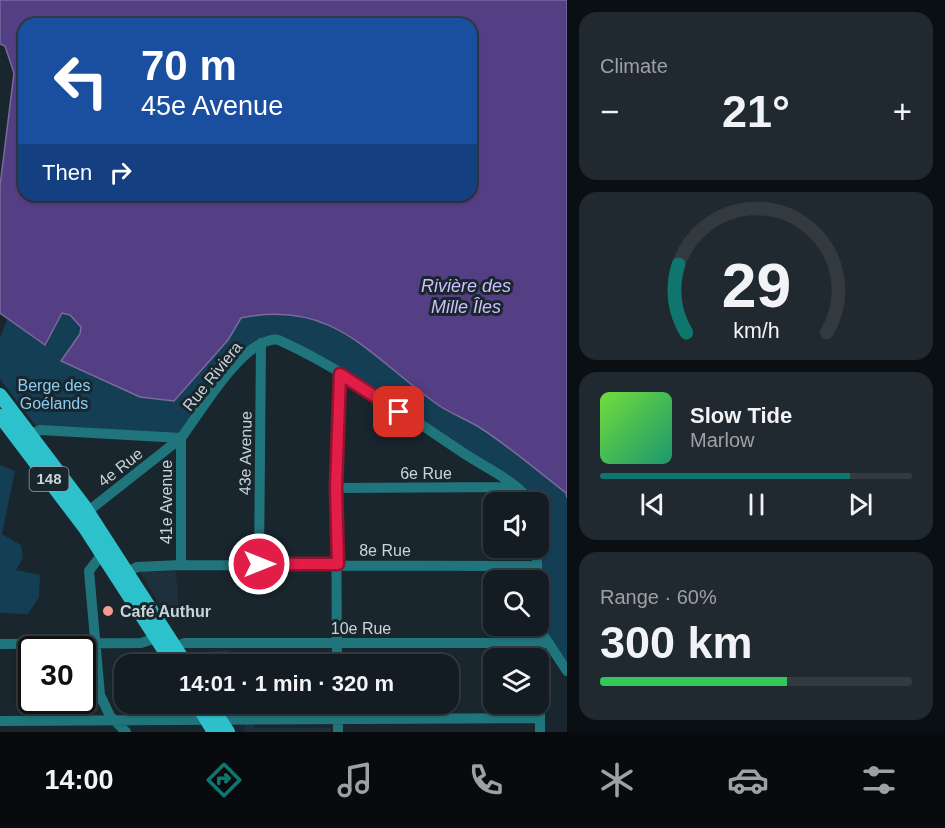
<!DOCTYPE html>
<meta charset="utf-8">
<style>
body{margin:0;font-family:Arial,sans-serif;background:#20292f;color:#f1f3f6;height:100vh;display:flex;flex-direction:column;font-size:22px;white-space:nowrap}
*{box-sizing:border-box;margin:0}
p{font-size:20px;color:#9da1a5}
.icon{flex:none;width:33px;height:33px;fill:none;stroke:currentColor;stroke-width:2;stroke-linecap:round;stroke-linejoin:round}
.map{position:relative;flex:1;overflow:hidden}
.drawer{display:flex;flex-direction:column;gap:12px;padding:12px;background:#0a0f13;width:378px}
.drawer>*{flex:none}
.banner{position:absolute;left:18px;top:18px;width:459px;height:183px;border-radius:18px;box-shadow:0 2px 4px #0004,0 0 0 2px #323a40;background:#1a4fa0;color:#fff;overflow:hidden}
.controls{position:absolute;left:483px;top:492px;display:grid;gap:12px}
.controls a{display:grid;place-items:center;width:66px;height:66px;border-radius:12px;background:#131c22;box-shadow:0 2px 4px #0004,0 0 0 2px #323a40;font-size:30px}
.speed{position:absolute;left:18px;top:636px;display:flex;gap:12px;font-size:30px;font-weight:700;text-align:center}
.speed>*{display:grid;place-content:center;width:78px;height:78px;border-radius:50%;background:#131c22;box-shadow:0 2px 4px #0004,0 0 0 2px #323a40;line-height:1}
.speed .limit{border:3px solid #111;border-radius:9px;background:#fff;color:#111}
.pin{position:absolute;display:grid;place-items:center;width:51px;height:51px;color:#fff;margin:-26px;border-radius:12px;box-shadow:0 3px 9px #0006}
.me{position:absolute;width:66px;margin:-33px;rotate:90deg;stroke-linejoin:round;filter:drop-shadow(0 0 4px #0008)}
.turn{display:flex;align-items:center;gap:21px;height:126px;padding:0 24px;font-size:27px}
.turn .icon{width:78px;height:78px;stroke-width:2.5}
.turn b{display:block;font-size:42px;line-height:51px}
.then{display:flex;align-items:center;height:57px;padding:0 24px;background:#0003;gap:12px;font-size:22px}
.big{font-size:45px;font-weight:600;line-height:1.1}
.drawer .widget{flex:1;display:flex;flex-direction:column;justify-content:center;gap:9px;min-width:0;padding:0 21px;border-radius:18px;background:#20292f}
.drawer .dial{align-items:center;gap:0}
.dial svg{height:156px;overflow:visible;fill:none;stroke:#323a40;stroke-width:7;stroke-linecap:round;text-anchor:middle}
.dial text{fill:#f1f3f6;stroke:none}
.song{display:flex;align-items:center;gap:18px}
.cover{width:72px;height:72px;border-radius:9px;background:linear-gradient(135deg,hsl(100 70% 55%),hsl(160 70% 35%))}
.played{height:6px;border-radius:3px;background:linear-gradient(90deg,#0f766e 80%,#323a40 80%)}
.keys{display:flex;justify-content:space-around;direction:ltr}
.heat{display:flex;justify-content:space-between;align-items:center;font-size:33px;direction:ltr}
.charge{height:9px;border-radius:4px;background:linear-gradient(90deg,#34c759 60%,#323a40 0)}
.trip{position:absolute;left:114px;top:654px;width:345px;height:60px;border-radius:18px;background:#131c22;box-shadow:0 2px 4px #0004,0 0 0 2px #323a40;font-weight:600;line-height:60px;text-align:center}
.menu{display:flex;height:96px;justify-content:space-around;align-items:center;background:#080b0e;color:#9da1a5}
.menu .icon{width:42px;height:42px}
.menu .on{color:#0f766e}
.menu b{font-size:27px;color:#f1f3f6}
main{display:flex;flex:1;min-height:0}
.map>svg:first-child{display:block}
.built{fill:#1d303b}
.green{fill:#133e53}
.water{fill:#543e84;stroke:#786b9e;stroke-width:1.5;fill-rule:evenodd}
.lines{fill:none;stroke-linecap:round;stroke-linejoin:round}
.minor{stroke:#20757c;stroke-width:10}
.major{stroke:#2dc1cc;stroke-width:14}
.route-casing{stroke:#92132f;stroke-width:15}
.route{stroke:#e11d48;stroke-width:10}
.poi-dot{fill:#f59c91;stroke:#19262e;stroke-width:2}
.labels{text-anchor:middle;stroke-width:6;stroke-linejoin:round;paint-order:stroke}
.shield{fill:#19262e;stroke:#96a0a6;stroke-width:1.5}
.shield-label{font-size:15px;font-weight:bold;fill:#cbd4d9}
.street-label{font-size:16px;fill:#cbd4d9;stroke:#19262e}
.park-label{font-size:16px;fill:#8acdf2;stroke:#19262e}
.poi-label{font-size:16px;font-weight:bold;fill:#cbd4d9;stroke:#19262e;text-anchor:start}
.water-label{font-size:18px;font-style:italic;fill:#cebffc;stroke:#19262e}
</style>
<main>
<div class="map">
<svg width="567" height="732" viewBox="0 0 567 732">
<rect width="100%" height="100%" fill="#19262e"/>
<path class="built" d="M176 571 179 611 170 621 140 572Z
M229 650 235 664H200L194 653Z
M223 704H247L255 728H331V732H244L245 725 239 714 227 710Z"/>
<path class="green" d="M62 312 70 315 81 327 80 334 62 361 228 340 241 318 259 314 303 315 331 326 383 359 435 403 482 429 567 493V671L540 630 536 566 541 526 538 502H531L519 488 279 339 252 348 181 438 36 426 0 379V337L8 318 45 344Z
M0 465 15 471 2 534 21 545 23 558 16 570 40 575 39 597 28 614 0 613Z"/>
<path class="water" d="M0 0H567V498L566 493C539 472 511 448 482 429 467 419 448 413 434 402 368 354 332 299 241 318L228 340 174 401 140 397 61 361 80 334 81 327 70 315 62 313 45 345 0 313V186L14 73 5 46 0 44ZM24 24H471V195H24Z"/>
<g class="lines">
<path class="minor" d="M24 437 40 430 181 438C200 413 238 348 268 341 273 339 277 339 281 341 346 371 406 415 465 454 486 468 516 481 531 502
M181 438V565
M336 488 516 487
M82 516 181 438
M537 548V580
M105 550 89 571 100 695 110 716 126 732
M259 564 261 343
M127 572 137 567 181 565 536 566
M538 606 540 630 567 671
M540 630V732
M0 644 141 643 156 638
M175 647 184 643H549
M337 664 336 488 340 374
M338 704V732
M0 721 540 718"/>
<path class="major" d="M0 395 84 506 186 664
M0 416 85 528 173 664
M197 704 214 732
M210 704 228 732"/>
</g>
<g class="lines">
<defs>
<path id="route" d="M259 564H338L336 488 340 374 399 412"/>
</defs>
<use href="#route" class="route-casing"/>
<use href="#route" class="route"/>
</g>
<circle class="poi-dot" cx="108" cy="611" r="6"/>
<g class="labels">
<rect class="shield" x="29.5" y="467" width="39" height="24" rx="4.5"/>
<g class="shield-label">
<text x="49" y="484">148</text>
</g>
<g class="street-label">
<text transform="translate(212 376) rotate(-51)" y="6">Rue Riviera</text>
<text transform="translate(245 453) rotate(-89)" y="6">43e Avenue</text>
<text transform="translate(120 467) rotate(-38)" y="6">4e Rue</text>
<text x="426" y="479">6e Rue</text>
<text transform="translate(166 502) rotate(-90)" y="6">41e Avenue</text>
<text x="385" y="556">8e Rue</text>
<text x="361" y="634">10e Rue</text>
</g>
<g class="park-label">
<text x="54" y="391">Berge des<tspan x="54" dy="18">Goélands</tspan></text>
</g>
<g class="poi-label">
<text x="120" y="617">Café Authur</text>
</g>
<g class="water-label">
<text x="466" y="292">Rivière des<tspan x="466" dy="21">Mille Îles</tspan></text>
</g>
</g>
</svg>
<div class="controls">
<a><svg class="icon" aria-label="sound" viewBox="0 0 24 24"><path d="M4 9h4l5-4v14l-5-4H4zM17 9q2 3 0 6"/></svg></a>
<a><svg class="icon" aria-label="search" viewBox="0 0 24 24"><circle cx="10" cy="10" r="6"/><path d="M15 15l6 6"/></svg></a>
<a><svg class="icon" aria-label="layers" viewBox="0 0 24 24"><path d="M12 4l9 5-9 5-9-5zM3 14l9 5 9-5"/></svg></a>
</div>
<div class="speed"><div class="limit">30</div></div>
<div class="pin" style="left:399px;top:412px;background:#d93025"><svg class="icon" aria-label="arrive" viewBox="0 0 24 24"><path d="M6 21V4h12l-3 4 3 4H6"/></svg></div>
<svg class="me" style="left:259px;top:564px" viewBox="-20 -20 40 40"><circle r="17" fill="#e11d48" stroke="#fff" stroke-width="3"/><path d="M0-11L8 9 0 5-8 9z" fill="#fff"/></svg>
<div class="trip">14:01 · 1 min · 320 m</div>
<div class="banner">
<div class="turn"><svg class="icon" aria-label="left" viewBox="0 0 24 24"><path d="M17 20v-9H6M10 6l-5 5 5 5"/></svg><div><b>70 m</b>45e Avenue</div></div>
<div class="then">Then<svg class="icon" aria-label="right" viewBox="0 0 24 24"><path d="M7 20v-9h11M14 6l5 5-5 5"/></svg></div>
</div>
</div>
<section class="drawer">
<div class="widget"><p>Climate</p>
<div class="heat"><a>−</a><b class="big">21°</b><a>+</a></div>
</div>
<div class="widget dial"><svg viewBox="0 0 100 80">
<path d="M14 69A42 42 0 1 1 86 69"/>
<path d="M14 69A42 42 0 0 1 10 34" stroke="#0f766e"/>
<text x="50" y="56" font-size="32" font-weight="700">29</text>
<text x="50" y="72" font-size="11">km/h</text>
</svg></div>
<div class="widget">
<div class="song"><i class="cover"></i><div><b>Slow Tide</b><p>Marlow</p></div></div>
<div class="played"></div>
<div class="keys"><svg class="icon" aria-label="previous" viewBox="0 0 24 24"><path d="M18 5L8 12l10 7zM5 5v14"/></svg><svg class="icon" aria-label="pause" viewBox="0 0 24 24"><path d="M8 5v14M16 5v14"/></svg><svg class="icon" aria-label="next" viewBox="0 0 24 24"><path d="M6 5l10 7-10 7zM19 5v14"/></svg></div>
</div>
<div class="widget"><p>Range · 60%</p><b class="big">300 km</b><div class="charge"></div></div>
</section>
</main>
<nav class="menu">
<b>14:00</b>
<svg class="icon on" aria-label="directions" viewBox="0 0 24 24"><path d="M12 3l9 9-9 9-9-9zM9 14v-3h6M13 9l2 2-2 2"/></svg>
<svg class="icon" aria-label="music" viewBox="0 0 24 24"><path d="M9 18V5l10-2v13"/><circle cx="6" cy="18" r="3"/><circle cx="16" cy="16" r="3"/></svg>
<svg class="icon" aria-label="phone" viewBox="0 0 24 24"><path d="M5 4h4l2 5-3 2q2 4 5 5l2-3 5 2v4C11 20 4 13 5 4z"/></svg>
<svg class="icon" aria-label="climate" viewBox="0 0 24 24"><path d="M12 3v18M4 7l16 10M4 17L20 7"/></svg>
<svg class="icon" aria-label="car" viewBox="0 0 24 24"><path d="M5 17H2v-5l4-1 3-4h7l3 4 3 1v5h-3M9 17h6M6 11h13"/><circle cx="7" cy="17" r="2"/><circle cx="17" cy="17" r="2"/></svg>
<svg class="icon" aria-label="filters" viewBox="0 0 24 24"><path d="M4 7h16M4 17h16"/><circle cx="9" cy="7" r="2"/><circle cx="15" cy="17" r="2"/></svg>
</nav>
